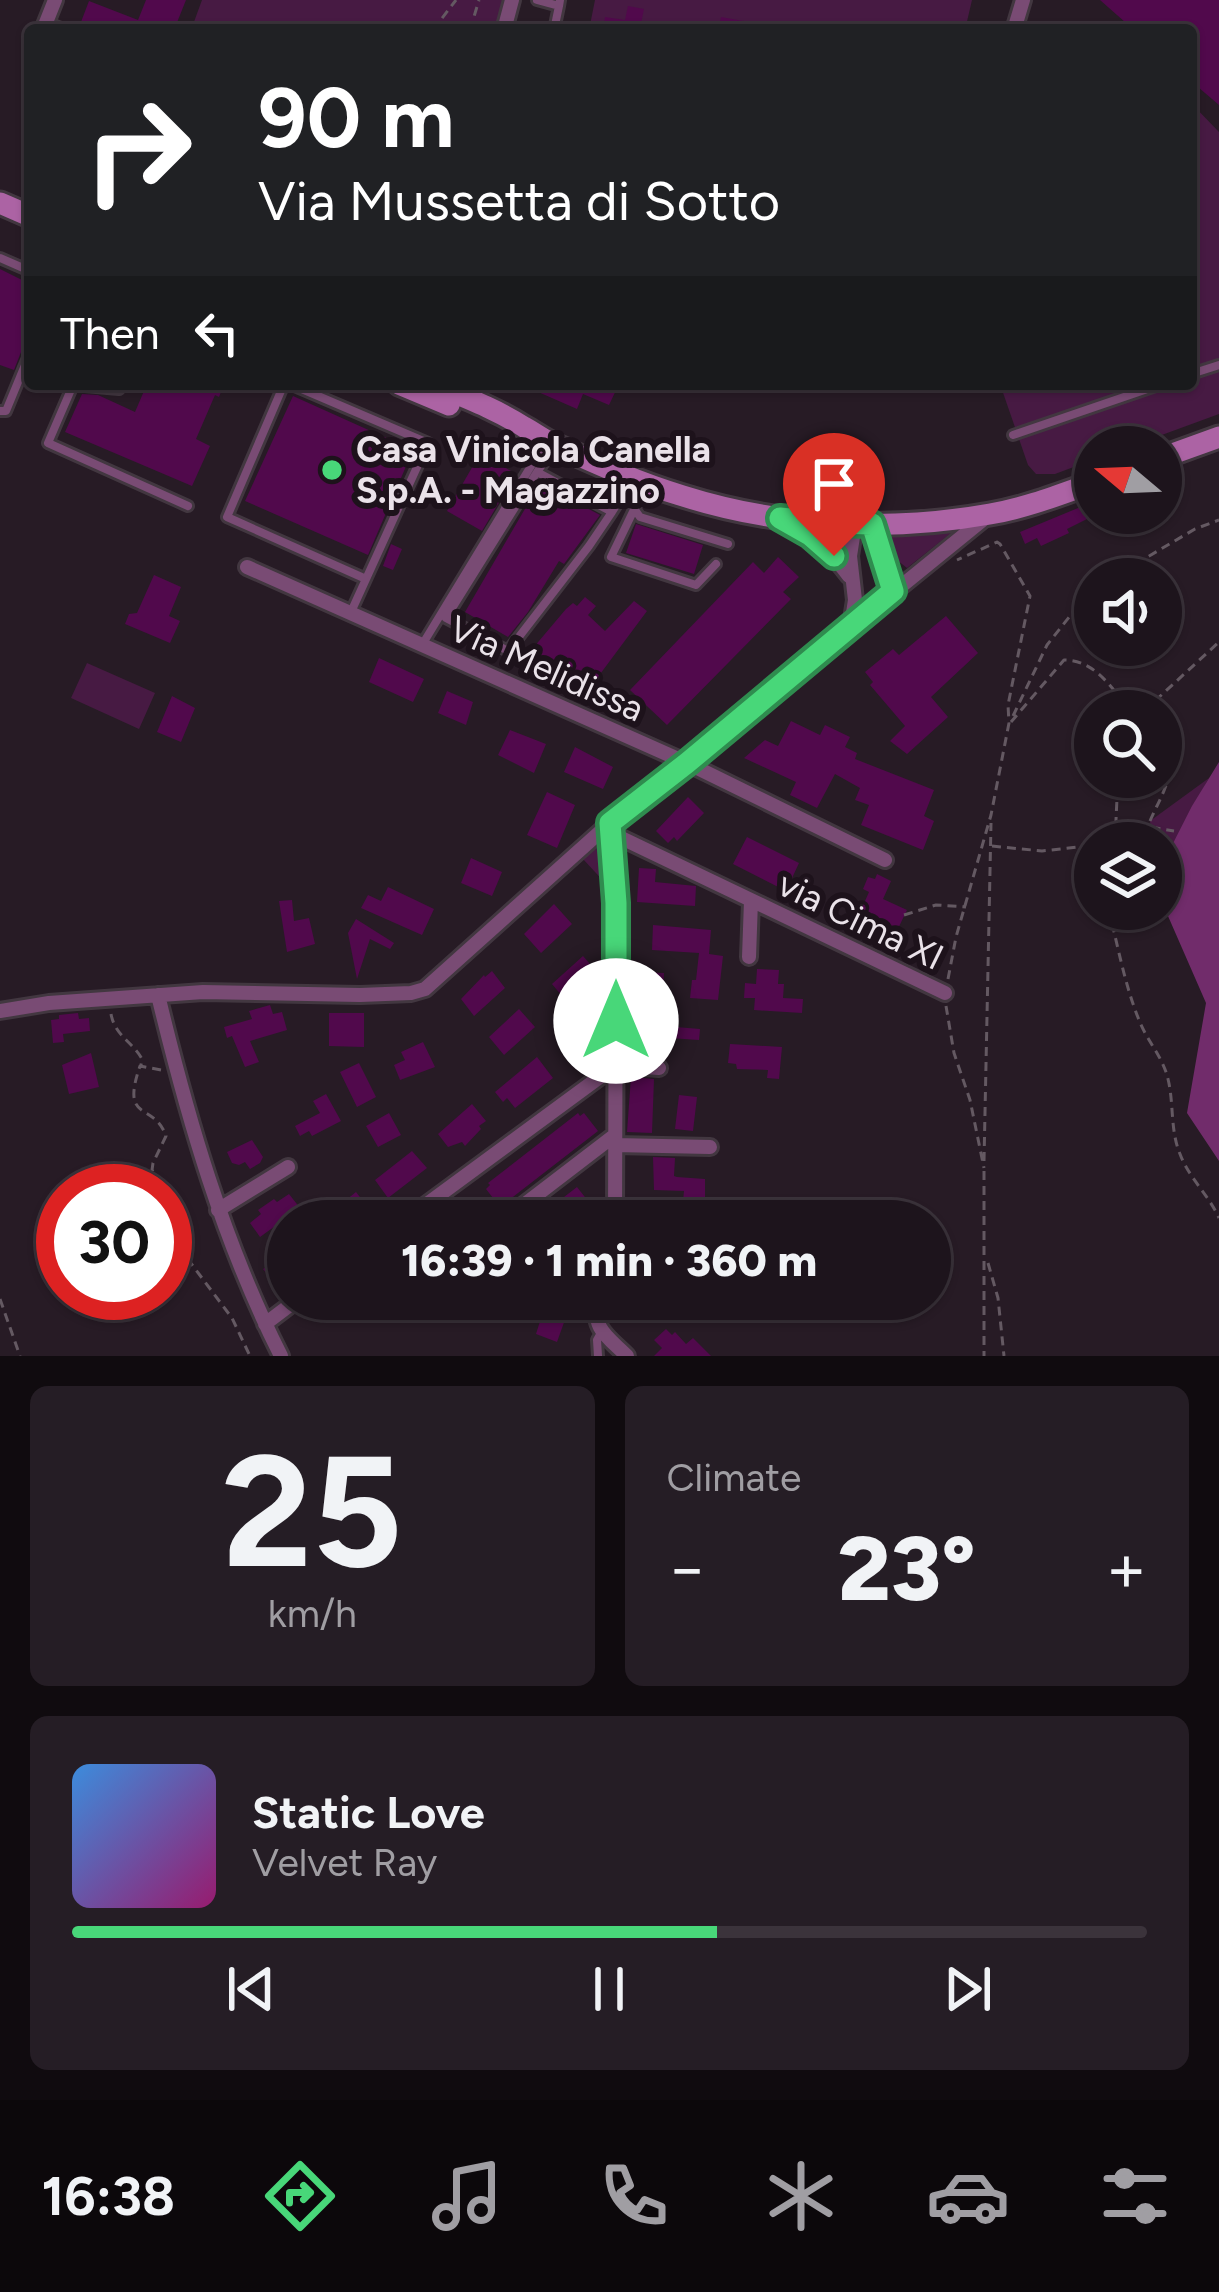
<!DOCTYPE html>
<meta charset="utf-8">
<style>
body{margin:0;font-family:Figtree,sans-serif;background:#251d25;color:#f1f3f6;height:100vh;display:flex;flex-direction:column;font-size:45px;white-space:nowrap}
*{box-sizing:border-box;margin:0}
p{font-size:39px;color:#a09ea3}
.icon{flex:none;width:66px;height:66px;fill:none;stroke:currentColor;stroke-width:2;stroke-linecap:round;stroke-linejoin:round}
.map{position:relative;height:1356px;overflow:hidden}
.details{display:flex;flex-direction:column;gap:30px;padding:30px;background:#100b0f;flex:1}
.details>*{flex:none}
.guide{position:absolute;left:24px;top:24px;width:1173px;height:366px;border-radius:12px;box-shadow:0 3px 9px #0004,0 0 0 3px #3b333b;background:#202124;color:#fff;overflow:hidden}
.needle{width:78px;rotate:289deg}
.buttons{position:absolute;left:1074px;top:426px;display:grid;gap:24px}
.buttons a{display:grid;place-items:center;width:108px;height:108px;border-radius:50%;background:#1d141c;box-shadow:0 3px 9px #0004,0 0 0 3px #3b333b;font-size:60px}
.speed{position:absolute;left:36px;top:1164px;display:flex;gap:24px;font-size:60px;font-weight:700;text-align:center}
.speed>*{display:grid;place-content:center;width:156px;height:156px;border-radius:50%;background:#1d141c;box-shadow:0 3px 9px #0004,0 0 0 3px #3b333b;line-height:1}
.speed .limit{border:18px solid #d22;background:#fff;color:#111}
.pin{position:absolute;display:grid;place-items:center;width:102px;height:102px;color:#fff;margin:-123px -51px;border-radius:50% 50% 50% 0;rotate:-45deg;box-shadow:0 0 12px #0007}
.pin .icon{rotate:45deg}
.me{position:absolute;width:132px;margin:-66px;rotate:0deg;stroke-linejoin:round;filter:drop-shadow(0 0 9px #0008)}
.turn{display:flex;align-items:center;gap:42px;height:252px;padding:0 36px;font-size:54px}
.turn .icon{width:156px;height:156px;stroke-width:2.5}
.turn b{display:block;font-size:84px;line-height:102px}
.then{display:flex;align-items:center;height:114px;padding:0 36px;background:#0003;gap:24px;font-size:45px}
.big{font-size:90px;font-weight:800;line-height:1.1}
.details .widget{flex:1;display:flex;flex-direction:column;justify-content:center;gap:18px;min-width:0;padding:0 42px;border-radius:18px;background:#251d25}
.details .dial{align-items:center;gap:0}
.dial b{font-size:156px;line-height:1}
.song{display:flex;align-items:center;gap:36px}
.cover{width:144px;height:144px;border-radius:18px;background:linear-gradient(135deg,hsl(210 70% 55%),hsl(320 70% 35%))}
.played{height:12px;border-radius:6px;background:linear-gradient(90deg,#48d779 60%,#3b333b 60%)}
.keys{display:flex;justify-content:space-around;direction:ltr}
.heat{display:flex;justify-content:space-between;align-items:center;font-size:66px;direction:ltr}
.details .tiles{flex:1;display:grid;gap:30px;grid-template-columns:1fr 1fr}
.widget:last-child{grid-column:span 2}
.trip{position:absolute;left:267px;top:1200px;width:684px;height:120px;border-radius:60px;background:#1d141c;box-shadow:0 3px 9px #0004,0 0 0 3px #3b333b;font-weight:800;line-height:120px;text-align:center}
.menu{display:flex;height:192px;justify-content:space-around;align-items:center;background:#0c080b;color:#a09ea3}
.menu .icon{width:84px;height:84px}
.menu .active{color:#48d779}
.menu b{font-size:54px;color:#f1f3f6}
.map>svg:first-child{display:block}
.green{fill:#471a43}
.water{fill:#712c6b}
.building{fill:#51094c}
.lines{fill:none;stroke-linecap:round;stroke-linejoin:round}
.lane-casing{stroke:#423740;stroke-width:14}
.street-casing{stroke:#423740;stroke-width:20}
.secondary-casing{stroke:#423740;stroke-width:27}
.path{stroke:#645962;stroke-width:3;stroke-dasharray:9 6;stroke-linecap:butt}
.lane{stroke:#794b74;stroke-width:8}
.street{stroke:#794b74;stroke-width:14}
.secondary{stroke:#ac63a4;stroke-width:21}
.route-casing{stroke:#2f8c4f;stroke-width:30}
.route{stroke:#48d779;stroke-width:21}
.poi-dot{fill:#48d779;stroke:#1d121b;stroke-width:4.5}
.labels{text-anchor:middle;stroke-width:12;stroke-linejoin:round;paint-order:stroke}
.poi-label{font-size:36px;font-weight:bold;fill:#eae2e9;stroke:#1d121b;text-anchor:start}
.street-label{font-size:36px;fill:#eae2e9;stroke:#1d121b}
</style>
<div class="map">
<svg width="1219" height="1356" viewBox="0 0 1219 1356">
<rect width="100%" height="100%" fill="#271b25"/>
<path class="green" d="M202 0H503L495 30H191Z
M595 0H972L965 30H589Z
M1191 103 1219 132V414L1129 447H1095V459L1055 474H1036L1028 465 1000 384H1191V166L1196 164 1191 157Z
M955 530 907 568 897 560 886 535Z
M87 663 155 693 139 729 71 698Z
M1209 778 1164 861 1161 843H1157L1151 830 1150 821Z
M597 847 605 849 609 901 601 894 608 886 583 859Z"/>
<path class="water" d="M1219 762V1161L1187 1113 1206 1003 1161 900V873L1164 861 1192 806Z"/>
<path class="building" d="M146 0H186L174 30H102L81 22 89 1 138 20Z
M1100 0H1219V105L1191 81V30H1134Z
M628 6 644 9 641 23 646 24V30H603L605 17 625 20Z
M721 17 760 24 759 30H718Z
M0 269 30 284V329L14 370 0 365Z
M147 384H224L219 397 215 395 196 439 210 446 192 486 65 432 82 394 98 395 135 412Z
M520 384H619L609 405 583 394 577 409Z
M293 396 413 450 368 555 245 501Z
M809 451H814L822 468 806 476 797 457Z
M484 455 516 474 482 531 447 511 474 464 478 466Z
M540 483 600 515 564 564 559 561 528 612 508 637 465 612Z
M1095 501V515L1067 529 1069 533 1041 546 1037 538 1025 544 1020 532Z
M636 524 703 545 694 574 626 553Z
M391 544 402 549 393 570 383 566Z
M778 557 799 577 783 592 791 599 667 725 630 690 753 562 764 573Z
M154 575 181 587 169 616 180 621 170 643 125 624 129 614 137 613Z
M585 597 596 606 588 615 605 631 634 601 647 611 589 689 566 670 554 684 546 676 549 671 528 654 566 609 573 603 577 606Z
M946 616 978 653 931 697 948 717 907 754 890 741 905 726 870 685 873 682 865 672 893 649 899 655Z
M379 658 424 679 413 702 369 682Z
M447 691 473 702 466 725 438 713Z
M172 696 195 708 181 742 157 732Z
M791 721 820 735 825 725 850 737 845 747 857 753 855 759 934 790 924 816 934 821 923 850 861 825 869 805 855 800 860 788 835 774 817 808 790 795 796 782 744 758 765 740 778 746Z
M510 730 546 744 534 773 498 755Z
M575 747 613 767 603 789 564 772Z
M547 792 575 805 557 848 527 835Z
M688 797 704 813 677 841 674 837 668 843 656 831Z
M747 837 799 863 786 891 733 864Z
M471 858 502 872 492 896 461 883Z
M639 868 656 869 655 882 696 886 695 906 637 902Z
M877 874 891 881 883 899 907 910 891 943 854 926 869 892 863 889 868 877 875 879Z
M388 887 434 909 422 935 361 908 368 895 381 901Z
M292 900 294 921 309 918 315 944 287 952 279 901Z
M554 904 572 924 541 953 524 934Z
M356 919 394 943 390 949 370 939 357 979 348 933Z
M653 925 711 930 709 954 723 956 718 1000 690 998 692 980H696L699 953 652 950Z
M583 956 599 974 595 978 599 983 592 990 578 989 567 1002 552 984Z
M757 969 779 970 778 984H784L783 998 803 999 802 1013 754 1010 755 998H744L745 983 756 984Z
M492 971 505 988 474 1016 461 999 484 975 485 977Z
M639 972 664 973 663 995 638 993Z
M270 1005 273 1014 282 1012 287 1030 250 1041 259 1062 245 1067 232 1036 227 1038 224 1027 252 1019 249 1011Z
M519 1009 535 1027 504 1055 489 1037Z
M78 1013 79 1019 89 1018 90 1031 63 1034 64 1042 53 1043 51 1020 59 1019V1015Z
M329 1013H364V1047L329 1046Z
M640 1014 664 1016V1026L700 1029 699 1040 654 1037 652 1056 631 1055 633 1038H638Z
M423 1042 435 1067 400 1080 394 1065 405 1060 401 1052Z
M730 1044 782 1047 779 1079 767 1078 768 1070 737 1069 736 1064 728 1063Z
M91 1053 99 1087 69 1094 62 1065Z
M537 1057 553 1078 515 1108 507 1098 503 1102 495 1092Z
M359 1063 376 1097 357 1107 340 1072Z
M631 1077 654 1079 652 1133 627 1132Z
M326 1094 341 1121 312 1136 309 1131 300 1136 295 1126 320 1113 313 1101Z
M679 1095 697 1097 693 1131 675 1129Z
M472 1104 486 1121 479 1126 481 1129 465 1146 462 1142 448 1147 438 1134Z
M389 1113 401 1135 378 1147 366 1126Z
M578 1113 580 1116 584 1113 598 1131 500 1207 486 1189 490 1185 488 1183Z
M252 1140 263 1157 260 1163 250 1169 245 1162 239 1165 232 1163 227 1152Z
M412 1151 427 1168 388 1198 375 1180Z
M653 1157 675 1158 674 1176 677 1177 705 1179V1202L683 1201 684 1191 654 1190Z
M577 1187 595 1210 580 1221H533Z
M356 1192 370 1210 359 1219 356 1216 351 1221H320Z
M289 1194 300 1208 260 1237 250 1223 261 1214 258 1210 274 1199 277 1202Z
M462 1200 478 1221H434Z
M288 1254V1277L277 1286 263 1269Z
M547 1299H568L563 1309 567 1314 557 1342 536 1334Z
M666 1329 672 1335 675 1332 686 1344 693 1338 711 1356H654L662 1348 654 1340Z"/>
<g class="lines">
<defs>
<path id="lane" d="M537 0 559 6 560 0
M554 30 559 6
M0 258 30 271
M1191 374 1219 365
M121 384 119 389 73 385 48 443 188 506
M284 384 227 517 366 579
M290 384 428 443 351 612
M0 411H6L30 353
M1013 435 1162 384
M555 447 537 472 612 512 632 480
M537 472 446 618 508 651 589 546 612 512
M646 485 611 557 696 585 716 564
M635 510 640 517 728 544
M422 645 545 443
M394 1299 398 1303 436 1313
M598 1356 597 1340 601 1333"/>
<path id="street" d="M55 0 45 25 58 30
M504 30 512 0
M1014 30 1023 0
M790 523C814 537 832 553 849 576
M872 524 893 591
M247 567 687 763 885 860
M851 626 855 600 850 556 855 524
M610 823 616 903 615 1221
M613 834 945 993
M749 957 751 901
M158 995C188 1120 223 1241 281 1356
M0 1011 49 1003 203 992 360 995 411 993 425 989 610 823 985 518
M615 1145 710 1147
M218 1210 288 1167
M508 1217 615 1135
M404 1221 616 1065 659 1068
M599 1299C590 1328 608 1337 627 1356
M265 1324 298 1299"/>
<path id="secondary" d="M0 203 30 216
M399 384 449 405
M433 384C464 397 496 409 524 427 535 433 544 440 555 445 597 464 639 483 683 496 781 527 890 532 990 514 1026 508 1061 494 1095 482
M1161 458 1219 437"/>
</defs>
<use href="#lane" class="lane-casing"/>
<use href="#street" class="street-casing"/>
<use href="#secondary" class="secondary-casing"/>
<path class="path" d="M433 30 456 0
M470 30 479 0
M1110 579 1195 529 1219 520
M1144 711 1219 642
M1013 716 1047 645 1089 592 1095 588
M1011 722 1064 660C1095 660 1112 688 1130 711
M1150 821C1160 797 1183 764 1161 743
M1115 841 1118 777
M1111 843 1131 841 1151 827 1174 831
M992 846 1042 851 1095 845
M1112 909 1111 919C1119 952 1126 988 1139 1020 1147 1041 1163 1057 1168 1079 1174 1103 1170 1130 1180 1154 1189 1178 1208 1194 1219 1218
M904 915 936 905 966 907
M948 979 956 937 991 815 1009 723 1008 705 1030 596 1000 544 997 542 957 560
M946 1006 954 1053 970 1100 984 1168
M111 1014C115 1036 132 1041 142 1059L141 1065
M161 1070 140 1066C120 1124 154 1101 166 1136L153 1163 152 1170 171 1194 184 1254 232 1318 250 1356
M984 1161 991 823
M984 1171V1356
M988 1263 998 1298 1004 1356
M0 1299 20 1356"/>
<use href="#lane" class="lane"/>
<use href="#street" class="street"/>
<use href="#secondary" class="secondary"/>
</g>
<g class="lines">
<defs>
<path id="route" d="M616 1021V903L610 823 687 763 893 591 872 524 832 523 780 518 810 535 834 556"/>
</defs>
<use href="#route" class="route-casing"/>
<use href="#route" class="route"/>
</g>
<circle class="poi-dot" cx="332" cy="470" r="12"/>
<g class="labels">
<g class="poi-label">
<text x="356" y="462">Casa Vinicola Canella<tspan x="356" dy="41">S.p.A. - Magazzino</tspan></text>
</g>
<g class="street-label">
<text transform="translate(547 668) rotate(24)" y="13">Via Melidissa</text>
<text transform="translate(861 920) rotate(26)" y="13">via Cima XI</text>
</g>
</g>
</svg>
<div class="buttons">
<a><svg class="needle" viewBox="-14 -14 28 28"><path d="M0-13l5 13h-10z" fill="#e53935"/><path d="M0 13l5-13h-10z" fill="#a09ea3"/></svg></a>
<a><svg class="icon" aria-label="sound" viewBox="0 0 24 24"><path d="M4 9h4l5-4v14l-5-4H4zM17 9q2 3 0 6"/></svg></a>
<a><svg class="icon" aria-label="search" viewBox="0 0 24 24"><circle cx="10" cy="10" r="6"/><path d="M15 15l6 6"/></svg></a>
<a><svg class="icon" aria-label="layers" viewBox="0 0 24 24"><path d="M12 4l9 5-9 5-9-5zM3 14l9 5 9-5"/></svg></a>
</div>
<div class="speed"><div class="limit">30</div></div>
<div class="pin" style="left:834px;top:556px;background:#d93025"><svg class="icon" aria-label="arrive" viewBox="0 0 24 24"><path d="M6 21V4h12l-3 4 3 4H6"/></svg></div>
<svg class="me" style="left:616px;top:1021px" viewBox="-20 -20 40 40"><circle r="19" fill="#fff"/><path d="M0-13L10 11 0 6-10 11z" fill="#48d779"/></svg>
<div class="trip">16:39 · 1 min · 360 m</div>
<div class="guide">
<div class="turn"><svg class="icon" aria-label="right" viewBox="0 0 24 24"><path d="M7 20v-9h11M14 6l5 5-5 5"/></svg><div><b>90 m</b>Via Mussetta di Sotto</div></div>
<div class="then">Then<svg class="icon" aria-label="left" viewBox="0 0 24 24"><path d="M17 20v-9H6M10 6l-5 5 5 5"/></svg></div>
</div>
</div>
<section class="details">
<div class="tiles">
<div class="widget dial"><b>25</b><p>km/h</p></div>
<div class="widget"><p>Climate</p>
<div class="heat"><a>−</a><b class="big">23°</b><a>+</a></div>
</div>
<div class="widget">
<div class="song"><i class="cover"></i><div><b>Static Love</b><p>Velvet Ray</p></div></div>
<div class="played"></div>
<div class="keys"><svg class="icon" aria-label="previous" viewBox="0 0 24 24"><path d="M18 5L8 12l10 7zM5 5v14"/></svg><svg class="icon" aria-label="pause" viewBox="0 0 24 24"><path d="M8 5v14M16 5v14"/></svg><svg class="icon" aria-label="next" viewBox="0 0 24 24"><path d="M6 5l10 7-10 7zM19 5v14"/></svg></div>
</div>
</div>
</section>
<nav class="menu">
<b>16:38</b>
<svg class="icon active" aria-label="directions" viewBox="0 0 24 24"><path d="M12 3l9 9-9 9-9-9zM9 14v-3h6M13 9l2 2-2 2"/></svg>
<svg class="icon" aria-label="music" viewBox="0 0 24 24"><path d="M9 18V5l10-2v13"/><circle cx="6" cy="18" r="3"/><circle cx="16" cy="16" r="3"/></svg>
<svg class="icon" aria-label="phone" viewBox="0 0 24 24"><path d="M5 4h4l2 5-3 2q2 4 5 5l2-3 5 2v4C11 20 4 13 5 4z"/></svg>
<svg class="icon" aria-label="climate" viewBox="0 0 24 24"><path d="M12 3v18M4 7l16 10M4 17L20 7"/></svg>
<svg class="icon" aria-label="car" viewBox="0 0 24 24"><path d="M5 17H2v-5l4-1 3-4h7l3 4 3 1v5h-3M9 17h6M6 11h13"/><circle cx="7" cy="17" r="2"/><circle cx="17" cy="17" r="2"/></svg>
<svg class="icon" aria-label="filters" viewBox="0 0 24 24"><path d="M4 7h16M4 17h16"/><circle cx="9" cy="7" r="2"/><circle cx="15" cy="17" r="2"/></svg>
</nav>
